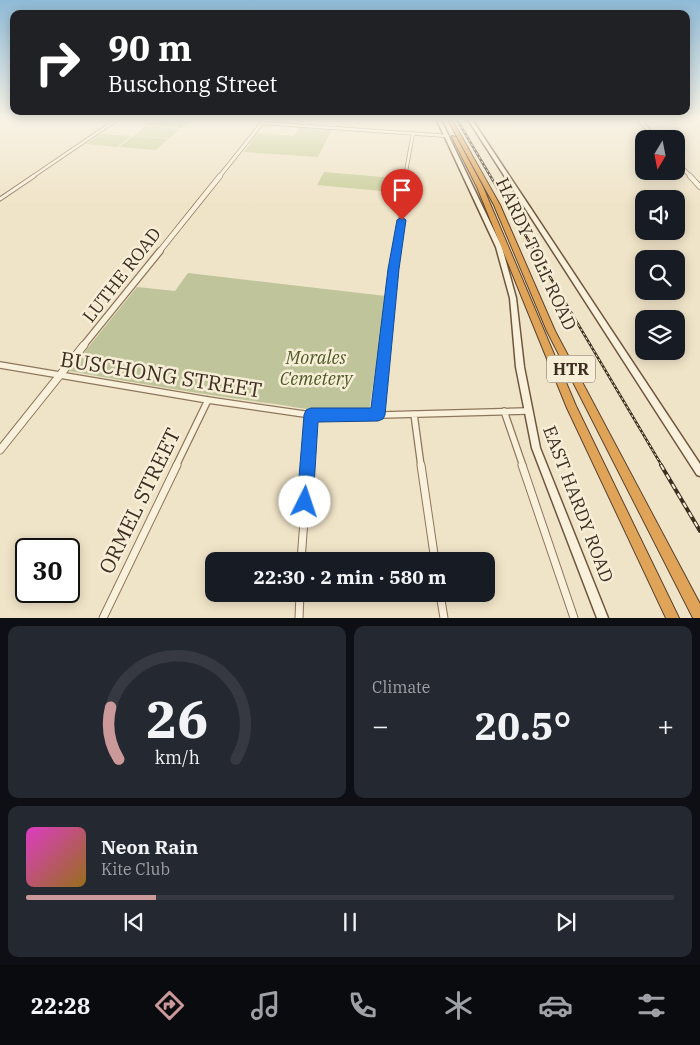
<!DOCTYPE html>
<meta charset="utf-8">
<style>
body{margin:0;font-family:"IBM Plex Serif",serif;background:#242831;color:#f1f3f6;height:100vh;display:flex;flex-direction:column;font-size:19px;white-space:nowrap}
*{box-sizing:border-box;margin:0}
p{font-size:16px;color:#9ea1a6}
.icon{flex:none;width:28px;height:28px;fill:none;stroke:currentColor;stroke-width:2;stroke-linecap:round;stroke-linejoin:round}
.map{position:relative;height:618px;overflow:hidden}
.sheet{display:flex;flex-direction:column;gap:8px;padding:8px;background:#0d0f14;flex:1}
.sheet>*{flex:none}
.guide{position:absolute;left:10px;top:10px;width:680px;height:105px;border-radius:10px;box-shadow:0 2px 12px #0003;background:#202124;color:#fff;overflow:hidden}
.needle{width:32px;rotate:190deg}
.fabs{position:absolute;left:635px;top:130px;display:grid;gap:10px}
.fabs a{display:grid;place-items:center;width:50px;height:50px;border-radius:10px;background:#171b24;box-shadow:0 2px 12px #0003;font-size:25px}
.speed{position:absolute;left:15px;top:538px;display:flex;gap:10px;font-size:25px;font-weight:700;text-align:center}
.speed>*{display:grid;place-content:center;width:65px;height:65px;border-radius:50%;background:#171b24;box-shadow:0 2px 12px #0003;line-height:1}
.speed .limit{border:2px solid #111;border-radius:8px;background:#fff;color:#111}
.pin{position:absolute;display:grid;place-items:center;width:42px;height:42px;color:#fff;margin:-51px -21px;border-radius:50% 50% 50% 0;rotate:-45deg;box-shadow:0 0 5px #0007}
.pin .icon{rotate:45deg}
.me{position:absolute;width:55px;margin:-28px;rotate:4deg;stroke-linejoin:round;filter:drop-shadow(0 0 4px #0008)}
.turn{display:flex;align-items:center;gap:18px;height:105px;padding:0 15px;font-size:22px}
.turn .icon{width:65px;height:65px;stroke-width:2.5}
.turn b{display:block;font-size:35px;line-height:42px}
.big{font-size:38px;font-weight:700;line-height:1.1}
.sheet .widget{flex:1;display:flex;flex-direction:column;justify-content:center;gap:8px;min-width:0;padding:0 18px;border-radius:10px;background:#242831}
.sheet .dial{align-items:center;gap:0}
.dial svg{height:130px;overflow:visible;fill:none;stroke:#363941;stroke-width:7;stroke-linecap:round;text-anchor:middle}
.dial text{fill:#f1f3f6;stroke:none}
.song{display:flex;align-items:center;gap:15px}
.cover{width:60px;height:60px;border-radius:8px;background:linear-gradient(135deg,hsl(310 70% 55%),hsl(40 70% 35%))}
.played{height:5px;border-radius:2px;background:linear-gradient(90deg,#cc999b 20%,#363941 20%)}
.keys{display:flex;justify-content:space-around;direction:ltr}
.heat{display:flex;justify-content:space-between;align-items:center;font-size:28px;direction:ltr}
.sheet .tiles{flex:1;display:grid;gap:8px;grid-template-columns:1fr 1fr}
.widget:last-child{grid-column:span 2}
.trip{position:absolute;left:205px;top:552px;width:290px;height:50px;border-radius:10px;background:#171b24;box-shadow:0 2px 12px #0003;font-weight:700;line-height:50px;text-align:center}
.tabs{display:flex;height:80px;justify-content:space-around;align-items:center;background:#090b0e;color:#9ea1a6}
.tabs .icon{width:35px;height:35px}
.tabs .current{color:#cc999b}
.tabs b{font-size:22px;color:#f1f3f6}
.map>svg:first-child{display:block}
.green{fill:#c9cf9b}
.cemetery{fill:#bfc49a}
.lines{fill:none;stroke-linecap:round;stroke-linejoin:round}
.minor-far4-casing{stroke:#8d765c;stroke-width:4}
.minor-far3-casing{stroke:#8d765c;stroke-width:5}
.minor-far2-casing{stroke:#8d765c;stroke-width:7}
.minor-far1-casing{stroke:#8d765c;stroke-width:8}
.minor-casing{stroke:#8d765c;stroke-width:9}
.tertiary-far3-casing{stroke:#8d765c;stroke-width:4.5}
.tertiary-far2-casing{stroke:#8d765c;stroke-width:6}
.tertiary-far1-casing{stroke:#8d765c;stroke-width:8}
.tertiary-casing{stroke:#8d765c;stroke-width:9}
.secondary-casing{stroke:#6f573f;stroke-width:3}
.motorway-casing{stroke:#5b4430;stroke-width:2}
.minor-far4{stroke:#faf1dc;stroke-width:2.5}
.minor-far3{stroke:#faf1dc;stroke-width:3}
.minor-far2{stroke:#faf1dc;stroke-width:4.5}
.minor-far1{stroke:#faf1dc;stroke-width:5.5}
.minor{stroke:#faf1dc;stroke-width:7}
.tertiary-far3{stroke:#faf1dc;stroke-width:3}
.tertiary-far2{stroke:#faf1dc;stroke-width:4.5}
.tertiary-far1{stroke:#faf1dc;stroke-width:5.5}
.tertiary{stroke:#faf1dc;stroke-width:7}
.secondary{fill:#faf1dc;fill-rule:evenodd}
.motorway{fill:#e0a458;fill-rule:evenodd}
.rail-far1-casing{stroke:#3d2e20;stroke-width:2.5}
.rail-casing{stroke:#3d2e20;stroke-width:4}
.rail-far1{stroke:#f7eed8;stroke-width:1;stroke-dasharray:2.5;stroke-linecap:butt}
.rail{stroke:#f7eed8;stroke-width:2;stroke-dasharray:5.5;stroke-linecap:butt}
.wall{fill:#b2896c}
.route{fill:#1a73e8;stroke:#114b97}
.labels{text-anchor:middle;stroke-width:5;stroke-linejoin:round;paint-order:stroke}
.shield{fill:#f7eed8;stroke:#756857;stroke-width:1}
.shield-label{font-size:16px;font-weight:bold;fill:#3d2e20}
.street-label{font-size:18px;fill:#3d2e20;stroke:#f7eed8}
.park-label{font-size:18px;font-style:italic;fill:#4d5a26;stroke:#f7eed8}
.near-street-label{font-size:21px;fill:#3d2e20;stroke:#f7eed8}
</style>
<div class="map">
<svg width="700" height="618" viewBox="0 0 700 618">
<rect width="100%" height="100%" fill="#f0e4c8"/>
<path class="green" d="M157 118 192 119 181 128 148 125Z
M146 126 180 129 169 138 134 136Z
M300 127 332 129 318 157 244 152 258 133 294 136Z
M101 134 131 136 117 147 86 144Z
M133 136 168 139 156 150 119 147Z
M324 172 395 178 392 192 317 185Z"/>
<path class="cemetery" d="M188 273 386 296 369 411C336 416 299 407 267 403 201 394 135 383 69 371L137 287 175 291Z"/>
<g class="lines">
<defs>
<path id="minor-far4" d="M262 123 448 136
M32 177 119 118
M405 177 413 133"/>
<path id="minor-far3" d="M0 199 34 176
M397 252 406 176"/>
<path id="minor-far2" d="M386 346 397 251"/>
<path id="minor-far1" d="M0 365 208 400 311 415 345 416 527 411
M504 411 523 466
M414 414 421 466
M378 415 386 345
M176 466 208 400
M308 466 311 415"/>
<path id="minor" d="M421 465 435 561
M522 465 574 618
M301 561 308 465
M440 594 444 618
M103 618 177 465
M299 618 300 594"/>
<path id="tertiary-far3" d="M638 118 656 139
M676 161 691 177
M219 177 266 118"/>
<path id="tertiary-far2" d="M690 176 700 187
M159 252 220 176"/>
<path id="tertiary-far1" d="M83 346 160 251"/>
<path id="tertiary" d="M0 450 84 345"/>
<path id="secondary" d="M436 118H440L502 247 516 298 524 367 540 448 608 618H597L532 448 516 367 510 298 496 247Z
M467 118H471L700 464V476L697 475Z"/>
<path id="motorway" d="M447 118H451L500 205 555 331 700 604V618H693L547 331 494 205Z
M452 136 456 137 483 187 576 406 679 618H666L567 408 477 187 452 137Z"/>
</defs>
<use href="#minor-far4" class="minor-far4-casing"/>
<use href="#minor-far3" class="minor-far3-casing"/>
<use href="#minor-far2" class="minor-far2-casing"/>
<use href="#minor-far1" class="minor-far1-casing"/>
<use href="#minor" class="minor-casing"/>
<use href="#tertiary-far3" class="tertiary-far3-casing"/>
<use href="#tertiary-far2" class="tertiary-far2-casing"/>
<use href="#tertiary-far1" class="tertiary-far1-casing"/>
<use href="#tertiary" class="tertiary-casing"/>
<use href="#secondary" class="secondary-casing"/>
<use href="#motorway" class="motorway-casing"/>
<use href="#minor-far4" class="minor-far4"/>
<use href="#minor-far3" class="minor-far3"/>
<use href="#minor-far2" class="minor-far2"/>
<use href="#minor-far1" class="minor-far1"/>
<use href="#minor" class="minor"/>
<use href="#tertiary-far3" class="tertiary-far3"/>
<use href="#tertiary-far2" class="tertiary-far2"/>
<use href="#tertiary-far1" class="tertiary-far1"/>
<use href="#tertiary" class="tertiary"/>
<use href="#secondary" class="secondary"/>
<use href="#motorway" class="motorway"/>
<defs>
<path id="rail-far1" d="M456 118 662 466"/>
<path id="rail" d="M661 465 700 531"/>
</defs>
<use href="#rail-far1" class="rail-far1-casing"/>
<use href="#rail" class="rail-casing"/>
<use href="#rail-far1" class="rail-far1"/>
<use href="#rail" class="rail"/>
</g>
<path class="wall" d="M511 118H552L551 119H550L549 120Z"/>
<linearGradient id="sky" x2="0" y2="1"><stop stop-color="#8fbad6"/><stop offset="0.58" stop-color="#f8f3e6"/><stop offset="1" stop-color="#f8f3e6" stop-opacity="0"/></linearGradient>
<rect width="700" height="204" fill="url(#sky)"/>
<path class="route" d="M402 217 406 220 399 269 385 415 383 419 378 421 318 422 313 502 311 507 305 510 299 507 297 502 304 415 306 410 311 408H371L388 269 397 220Z"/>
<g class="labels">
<rect class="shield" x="547" y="355.5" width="48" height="27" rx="4"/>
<g class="shield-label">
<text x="571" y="375">HTR</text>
</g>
<g class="street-label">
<text transform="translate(536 254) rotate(65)" y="6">HARDY TOLL ROAD</text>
<text transform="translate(122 275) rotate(-52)" y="6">LUTHE ROAD</text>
<text transform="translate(578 504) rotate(69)" y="6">EAST HARDY ROAD</text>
</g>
<g class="park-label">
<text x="316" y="364">Morales<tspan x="316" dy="21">Cemetery</tspan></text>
</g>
<g class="near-street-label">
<text transform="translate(161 375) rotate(9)" y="7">BUSCHONG STREET</text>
<text transform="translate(140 501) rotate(-64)" y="7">ORMEL STREET</text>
</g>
</g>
</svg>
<div class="fabs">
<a><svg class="needle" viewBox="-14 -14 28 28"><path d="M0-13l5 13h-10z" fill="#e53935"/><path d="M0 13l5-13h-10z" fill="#9ea1a6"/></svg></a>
<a><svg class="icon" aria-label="sound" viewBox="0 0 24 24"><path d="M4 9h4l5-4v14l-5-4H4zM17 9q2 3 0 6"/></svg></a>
<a><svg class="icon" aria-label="search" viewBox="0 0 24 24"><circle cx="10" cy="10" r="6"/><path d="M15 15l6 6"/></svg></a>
<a><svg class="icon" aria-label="layers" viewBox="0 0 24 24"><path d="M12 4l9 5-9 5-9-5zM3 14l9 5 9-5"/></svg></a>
</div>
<div class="speed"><div class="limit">30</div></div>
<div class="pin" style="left:402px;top:220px;background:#d93025"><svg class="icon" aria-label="arrive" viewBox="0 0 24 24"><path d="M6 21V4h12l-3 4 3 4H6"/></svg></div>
<svg class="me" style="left:305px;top:502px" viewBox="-20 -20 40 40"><circle r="19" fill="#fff"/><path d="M0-13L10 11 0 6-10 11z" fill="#1a73e8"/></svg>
<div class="trip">22:30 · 2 min · 580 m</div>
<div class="guide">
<div class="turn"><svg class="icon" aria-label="right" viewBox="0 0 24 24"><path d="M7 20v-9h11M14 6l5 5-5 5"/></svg><div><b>90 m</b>Buschong Street</div></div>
</div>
</div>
<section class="sheet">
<div class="tiles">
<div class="widget dial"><svg viewBox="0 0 100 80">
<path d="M14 69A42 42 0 1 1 86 69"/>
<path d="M14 69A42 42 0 0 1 9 37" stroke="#cc999b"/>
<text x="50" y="56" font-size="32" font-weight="700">26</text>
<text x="50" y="72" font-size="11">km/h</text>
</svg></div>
<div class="widget"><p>Climate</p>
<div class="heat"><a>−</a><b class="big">20.5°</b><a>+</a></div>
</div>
<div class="widget">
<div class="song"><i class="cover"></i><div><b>Neon Rain</b><p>Kite Club</p></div></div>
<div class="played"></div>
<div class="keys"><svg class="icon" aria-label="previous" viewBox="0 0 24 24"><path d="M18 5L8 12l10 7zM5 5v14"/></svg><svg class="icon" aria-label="pause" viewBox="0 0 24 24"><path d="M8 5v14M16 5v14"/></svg><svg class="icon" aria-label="next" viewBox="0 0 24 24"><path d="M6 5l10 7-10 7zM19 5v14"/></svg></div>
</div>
</div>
</section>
<nav class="tabs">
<b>22:28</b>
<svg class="icon current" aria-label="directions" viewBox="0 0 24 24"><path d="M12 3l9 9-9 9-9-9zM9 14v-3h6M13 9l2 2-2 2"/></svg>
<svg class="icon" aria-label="music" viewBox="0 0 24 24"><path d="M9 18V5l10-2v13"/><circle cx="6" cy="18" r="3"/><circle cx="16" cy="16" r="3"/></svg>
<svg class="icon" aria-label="phone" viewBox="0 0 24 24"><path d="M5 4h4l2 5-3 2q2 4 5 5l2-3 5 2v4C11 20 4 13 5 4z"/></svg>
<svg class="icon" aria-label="climate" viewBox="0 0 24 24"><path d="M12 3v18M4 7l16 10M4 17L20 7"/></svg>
<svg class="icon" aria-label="car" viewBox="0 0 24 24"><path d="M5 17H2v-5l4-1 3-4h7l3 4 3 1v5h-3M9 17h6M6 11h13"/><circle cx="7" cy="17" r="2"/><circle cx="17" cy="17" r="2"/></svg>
<svg class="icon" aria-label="filters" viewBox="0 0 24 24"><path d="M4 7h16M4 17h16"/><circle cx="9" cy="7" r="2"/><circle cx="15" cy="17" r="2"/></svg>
</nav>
